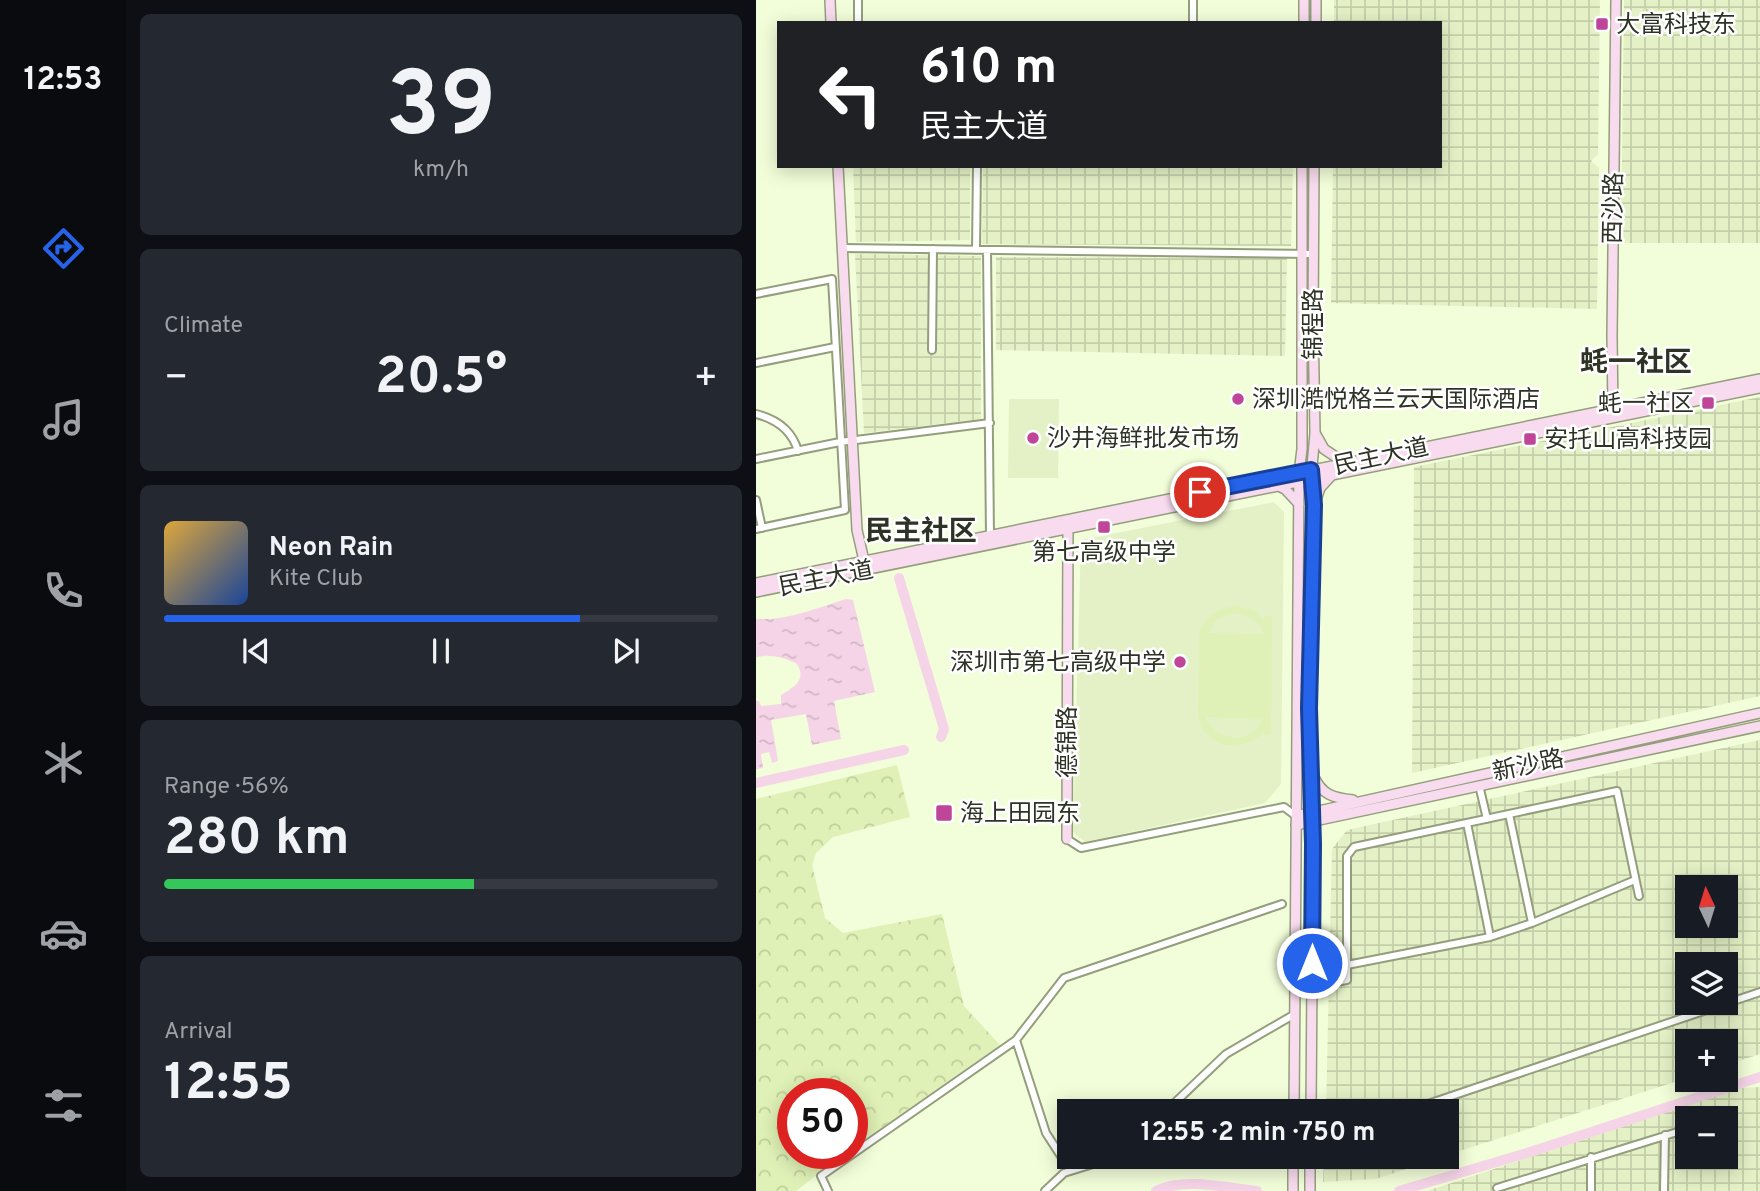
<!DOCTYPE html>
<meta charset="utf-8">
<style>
body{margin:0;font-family:Overpass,"Noto Sans SC",sans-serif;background:#242831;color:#f1f3f6;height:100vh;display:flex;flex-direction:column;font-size:26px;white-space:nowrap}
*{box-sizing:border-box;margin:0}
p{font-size:23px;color:#9ea1a6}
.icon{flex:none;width:38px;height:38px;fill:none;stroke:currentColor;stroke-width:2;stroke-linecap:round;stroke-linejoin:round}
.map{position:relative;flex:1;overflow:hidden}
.sheet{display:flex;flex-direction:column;gap:14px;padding:14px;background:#0d0f14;width:630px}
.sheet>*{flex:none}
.top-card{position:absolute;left:21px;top:21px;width:665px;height:147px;border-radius:0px;box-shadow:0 4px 18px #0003;background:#202124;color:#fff;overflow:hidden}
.needle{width:46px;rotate:356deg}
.tools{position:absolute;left:919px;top:875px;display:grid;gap:14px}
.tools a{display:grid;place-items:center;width:63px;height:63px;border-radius:0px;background:#171b24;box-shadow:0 4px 18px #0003;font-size:35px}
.speed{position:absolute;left:21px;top:1078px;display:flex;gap:14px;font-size:35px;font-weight:700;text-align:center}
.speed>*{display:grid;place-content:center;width:91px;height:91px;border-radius:50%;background:#171b24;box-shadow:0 4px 18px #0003;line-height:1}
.speed .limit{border:10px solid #d22;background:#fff;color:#111}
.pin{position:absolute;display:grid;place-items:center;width:60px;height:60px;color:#fff;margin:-30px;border:4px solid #fff;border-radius:50%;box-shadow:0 2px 7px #0007}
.me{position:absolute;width:77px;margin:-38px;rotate:0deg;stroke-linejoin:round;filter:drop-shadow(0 0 5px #0008)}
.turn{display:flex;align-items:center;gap:24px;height:147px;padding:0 28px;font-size:32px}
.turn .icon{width:91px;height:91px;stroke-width:2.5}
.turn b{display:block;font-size:49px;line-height:60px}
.big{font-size:52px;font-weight:700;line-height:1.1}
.sheet .card{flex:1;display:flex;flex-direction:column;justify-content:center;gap:10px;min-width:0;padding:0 24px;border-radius:10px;background:#242831}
.sheet .dial{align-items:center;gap:0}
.dial b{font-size:91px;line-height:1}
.song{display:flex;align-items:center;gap:21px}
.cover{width:84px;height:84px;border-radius:10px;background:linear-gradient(135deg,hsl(40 70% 55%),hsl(220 70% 35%))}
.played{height:7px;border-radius:4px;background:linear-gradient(90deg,#2563eb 75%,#363941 75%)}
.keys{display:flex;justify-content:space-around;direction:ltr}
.heat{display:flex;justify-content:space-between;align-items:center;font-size:38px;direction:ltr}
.charge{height:10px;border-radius:5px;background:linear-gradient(90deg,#34c759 56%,#363941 0)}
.trip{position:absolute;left:301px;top:1099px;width:402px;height:70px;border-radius:0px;background:#171b24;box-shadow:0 4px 18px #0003;font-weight:700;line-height:70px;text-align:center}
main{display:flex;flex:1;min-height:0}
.tab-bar{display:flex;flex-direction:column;width:126px;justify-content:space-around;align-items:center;background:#090b0e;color:#9ea1a6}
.tab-bar .icon{width:49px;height:49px}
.tab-bar .selected{color:#2563eb}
.tab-bar b{font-size:32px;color:#f1f3f6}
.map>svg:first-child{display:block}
.built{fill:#e4f1c6}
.industrial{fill:url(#industrial-grid);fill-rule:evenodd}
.grass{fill:url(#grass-tufts)}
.forest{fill:url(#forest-crowns)}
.pitch{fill:#dff1b6;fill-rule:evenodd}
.water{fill:url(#water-ripples)}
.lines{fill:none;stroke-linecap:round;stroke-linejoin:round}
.river{stroke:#f5d4e7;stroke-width:10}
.street-casing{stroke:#949e7d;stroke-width:10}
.secondary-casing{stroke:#949e7d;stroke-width:12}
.street{stroke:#fff;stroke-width:6}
.secondary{stroke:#f8dbee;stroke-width:9}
.route-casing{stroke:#184099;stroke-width:18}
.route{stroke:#2563eb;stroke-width:12}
.poi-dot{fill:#be4598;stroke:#fff;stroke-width:2.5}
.labels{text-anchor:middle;stroke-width:5;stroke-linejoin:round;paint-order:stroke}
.poi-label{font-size:24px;fill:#2f3326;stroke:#fff;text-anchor:start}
.street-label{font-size:24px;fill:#2f3326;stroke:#fff}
.quarter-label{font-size:28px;font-weight:bold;fill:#2f3326;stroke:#fff}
</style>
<main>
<nav class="tab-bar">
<b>12:53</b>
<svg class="icon selected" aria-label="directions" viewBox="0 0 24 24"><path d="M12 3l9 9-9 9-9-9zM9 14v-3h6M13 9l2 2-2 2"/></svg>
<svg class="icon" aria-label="music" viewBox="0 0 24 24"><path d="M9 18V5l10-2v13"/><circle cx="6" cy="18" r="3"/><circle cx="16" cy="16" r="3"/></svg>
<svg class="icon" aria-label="phone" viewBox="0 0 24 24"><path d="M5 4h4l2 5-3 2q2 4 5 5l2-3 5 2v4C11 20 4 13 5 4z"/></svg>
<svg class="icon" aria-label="climate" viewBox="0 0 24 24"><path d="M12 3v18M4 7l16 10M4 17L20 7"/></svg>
<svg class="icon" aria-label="car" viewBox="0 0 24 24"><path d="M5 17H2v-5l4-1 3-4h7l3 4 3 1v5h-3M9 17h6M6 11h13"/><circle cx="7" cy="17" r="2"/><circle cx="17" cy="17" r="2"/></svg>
<svg class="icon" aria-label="filters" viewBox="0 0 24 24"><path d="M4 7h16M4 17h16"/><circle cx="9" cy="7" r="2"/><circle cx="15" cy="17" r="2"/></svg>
</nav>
<section class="sheet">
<div class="card dial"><b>39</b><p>km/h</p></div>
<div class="card"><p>Climate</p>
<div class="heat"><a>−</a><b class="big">20.5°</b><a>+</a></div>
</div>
<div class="card">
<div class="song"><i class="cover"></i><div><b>Neon Rain</b><p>Kite Club</p></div></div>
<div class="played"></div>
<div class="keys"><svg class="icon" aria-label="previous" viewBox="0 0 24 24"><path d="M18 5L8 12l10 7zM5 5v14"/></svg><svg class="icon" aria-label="pause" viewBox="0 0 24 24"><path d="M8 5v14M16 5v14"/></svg><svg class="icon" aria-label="next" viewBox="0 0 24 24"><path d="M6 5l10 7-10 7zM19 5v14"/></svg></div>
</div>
<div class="card"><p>Range · 56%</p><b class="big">280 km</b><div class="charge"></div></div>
<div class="card"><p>Arrival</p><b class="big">12:55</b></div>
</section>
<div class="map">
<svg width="1004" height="1191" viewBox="0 0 1004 1191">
<defs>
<pattern id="industrial-grid" width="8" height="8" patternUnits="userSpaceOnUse" patternTransform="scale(1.75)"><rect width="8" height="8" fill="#e4f1c6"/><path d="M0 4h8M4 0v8" fill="none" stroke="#c4cfaa"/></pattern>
<pattern id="grass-tufts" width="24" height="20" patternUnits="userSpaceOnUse" patternTransform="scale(1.75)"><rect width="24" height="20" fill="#dff1b6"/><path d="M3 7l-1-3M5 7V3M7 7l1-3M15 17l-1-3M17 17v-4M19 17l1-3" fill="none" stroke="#c0cf9c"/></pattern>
<pattern id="forest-crowns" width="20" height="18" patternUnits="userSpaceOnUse" patternTransform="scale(1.75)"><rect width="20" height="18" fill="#dff1b6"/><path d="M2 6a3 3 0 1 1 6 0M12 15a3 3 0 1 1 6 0" fill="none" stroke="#c0cf9c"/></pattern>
<pattern id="water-ripples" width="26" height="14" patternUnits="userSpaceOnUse" patternTransform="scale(1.75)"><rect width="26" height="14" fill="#f5d4e7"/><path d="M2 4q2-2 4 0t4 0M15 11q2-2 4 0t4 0" fill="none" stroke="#d2b6c6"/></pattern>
</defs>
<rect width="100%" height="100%" fill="#f2fdd9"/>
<path class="built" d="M253 399H303L302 478H252Z
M518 502 528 512 525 784 509 803 329 842 317 832 325 540Z"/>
<path class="industrial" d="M578 0H844L842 154 835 161 843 168 841 309 575 303 577 166H684V23H578Z
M868 0H1004V243H865Z
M97 166H214V240L100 242Z
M227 166H537L535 246 226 244Z
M99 254 225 256V419L108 433Z
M240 257 531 258 529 356 240 350Z
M1004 397V696L656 773 658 467Z
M1004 740V1054L970 1065V1041H931V1078L691 1155V1111H570L576 849 591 830ZM931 887H970V926H931ZM931 964H970V1003H931Z
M1004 1087V1191H671L984 1088ZM931 1118H970V1157H931Z
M568 1157H687L620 1179 567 1182Z"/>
<path class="grass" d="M887 9H930V23H887Z"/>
<path class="forest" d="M141 765 154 817 77 837 60 853 56 865 69 918 87 933 186 914 208 1006 244 1045 96 1148V1094H37V1153H89L40 1191H0V799Z"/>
<path class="pitch" d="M482 606 499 611 508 620 509 616H516L515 735H509L508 732C487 754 450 749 442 717L443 636C447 617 462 607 482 606ZM477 614C491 614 503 620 508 634L452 633 461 619ZM450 718V717L506 719C496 746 461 742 450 718Z"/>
<path class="water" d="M90 599 97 600 119 692 78 701 85 739 56 745 50 714 15 720 22 761 16 763 13 752 5 754 7 768 0 769V701H3L5 706 25 704V695C38 687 51 680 41 664 28 657 14 654 0 657V619C31 621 61 608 90 599Z"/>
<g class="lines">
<path class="river" d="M143 578 188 729 185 737
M0 783 148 750
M400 1191C429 1177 470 1188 501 1191
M643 1191 771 1153 1004 1077"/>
<defs>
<path id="street" d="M102 0V23
M437 23V0
M86 248 557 254
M220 250 221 166
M231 250 234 536
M0 294 76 279 89 510 0 529
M176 350 177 249
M0 363 79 347
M0 414C20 419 36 430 42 451
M0 459 84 442 234 423
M0 500 6 528
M723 785 731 819
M753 814 776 923
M711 823 734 937
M311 839 325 848 528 807 540 816
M591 965 734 937 776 923 879 880
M556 986 591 980V856L598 847 861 791 883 896
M410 1111 470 1054 539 1014
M651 1111 1004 992
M314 1170 290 1133 260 1040 308 978 526 904
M741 1188 931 1129
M72 1191 65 1176 260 1040
M289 1191 308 1173 337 1164 352 1157
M835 1191V1157
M908 1191 909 1135"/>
<path id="secondary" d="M74 0 75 23
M548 23V0
M560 23V0
M82 166 101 530 109 565
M857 411 856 336 860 0
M559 433 568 449 589 463
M520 485 529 489 543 504
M560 500 564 488 576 475
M0 583 1004 379
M0 592 1004 388
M558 777C566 795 578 798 597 800
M540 816 1004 713
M540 825 1004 726
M311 839 312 526
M538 1111 543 473 546 449V166
M555 1111 557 845 553 708 558 505 555 478 559 433 557 320 558 166
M537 1191V1157
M554 1191V1157"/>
</defs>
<use href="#street" class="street-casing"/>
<use href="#secondary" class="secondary-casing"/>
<use href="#street" class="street"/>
<use href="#secondary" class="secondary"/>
</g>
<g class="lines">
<defs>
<path id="route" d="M444 492 555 470 558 505 553 708 557 844 556 963"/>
</defs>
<use href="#route" class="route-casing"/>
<use href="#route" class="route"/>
</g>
<g class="poi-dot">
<rect x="839" y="17" width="14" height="14" rx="3.5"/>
<circle cx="482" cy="399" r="7"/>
<rect x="945" y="396" width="14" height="14" rx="3.5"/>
<circle cx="277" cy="438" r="7"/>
<rect x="767" y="432" width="14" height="14" rx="3.5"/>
<rect x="341" y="520" width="14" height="14" rx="3.5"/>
<circle cx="424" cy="662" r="7"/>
<rect x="179" y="804" width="18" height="18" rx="3.5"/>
</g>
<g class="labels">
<g class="poi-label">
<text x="860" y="32">大富科技东</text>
<text x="496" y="407">深圳澔悦格兰云天国际酒店</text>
<text x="938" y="411" text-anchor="end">蚝一社区</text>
<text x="291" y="446">沙井海鲜批发市场</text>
<text x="788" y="447">安托山高科技园</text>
<text x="348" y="560" text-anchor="middle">第七高级中学</text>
<text x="410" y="670" text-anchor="end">深圳市第七高级中学</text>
<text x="204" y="821">海上田园东</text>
</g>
<g class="street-label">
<text transform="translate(857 208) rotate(-89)" y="8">西沙路</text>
<text transform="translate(557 324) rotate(-90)" y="8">锦程路</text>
<text transform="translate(625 456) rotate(-12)" y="8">民主大道</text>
<text transform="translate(70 578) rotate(-11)" y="8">民主大道</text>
<text transform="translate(311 742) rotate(-90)" y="8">德锦路</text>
<text transform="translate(772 765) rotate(-12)" y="8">新沙路</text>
</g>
<g class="quarter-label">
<text x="880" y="371">蚝一社区</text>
<text x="165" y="540">民主社区</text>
</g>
</g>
</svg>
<div class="tools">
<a><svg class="needle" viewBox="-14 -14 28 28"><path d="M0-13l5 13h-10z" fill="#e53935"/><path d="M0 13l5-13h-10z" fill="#9ea1a6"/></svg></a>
<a><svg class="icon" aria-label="layers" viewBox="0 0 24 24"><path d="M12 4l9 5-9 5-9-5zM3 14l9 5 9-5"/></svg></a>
<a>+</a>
<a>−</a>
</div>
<div class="speed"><div class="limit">50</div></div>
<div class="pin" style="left:444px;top:492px;background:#d93025"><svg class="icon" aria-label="arrive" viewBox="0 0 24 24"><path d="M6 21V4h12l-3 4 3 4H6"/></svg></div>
<svg class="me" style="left:556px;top:963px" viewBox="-20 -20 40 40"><circle r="17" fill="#2563eb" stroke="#fff" stroke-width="3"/><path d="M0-11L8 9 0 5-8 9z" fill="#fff"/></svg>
<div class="trip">12:55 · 2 min · 750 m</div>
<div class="top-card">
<div class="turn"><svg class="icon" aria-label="left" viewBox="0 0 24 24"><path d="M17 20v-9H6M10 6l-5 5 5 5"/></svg><div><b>610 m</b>民主大道</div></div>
</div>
</div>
</main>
